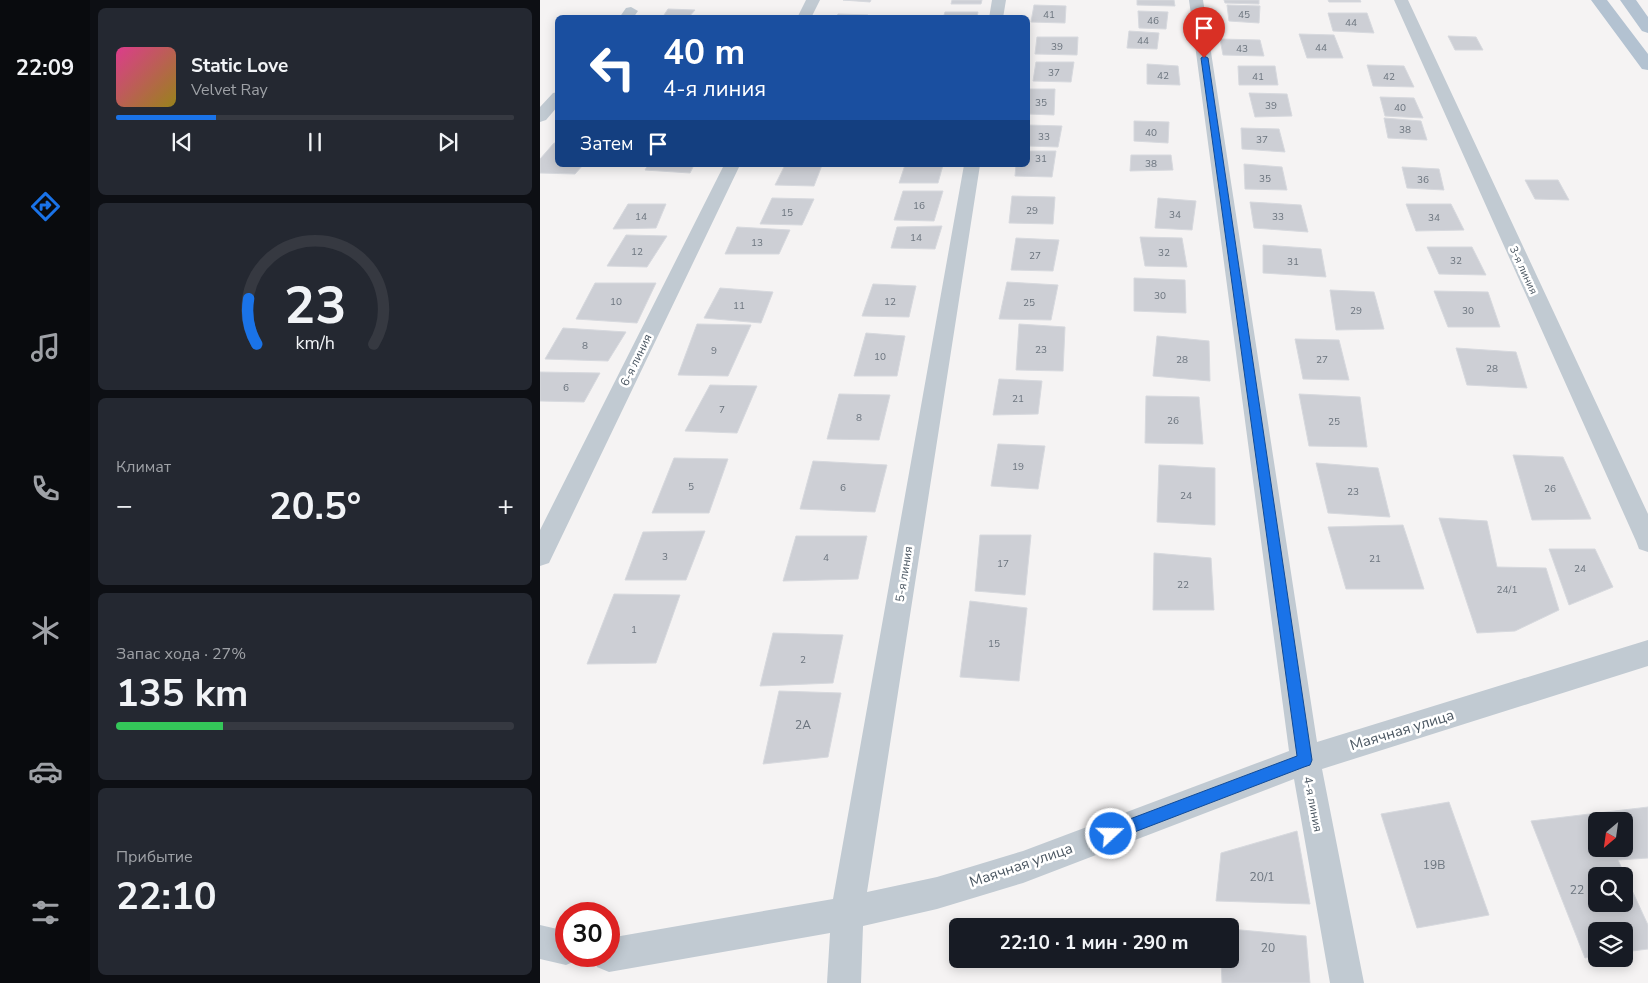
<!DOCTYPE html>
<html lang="ru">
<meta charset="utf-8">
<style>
body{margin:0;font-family:"Nunito Sans",sans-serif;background:#242831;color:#f1f3f6;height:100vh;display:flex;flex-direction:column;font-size:19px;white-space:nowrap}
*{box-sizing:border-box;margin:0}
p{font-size:16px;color:#9ea1a6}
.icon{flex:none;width:28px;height:28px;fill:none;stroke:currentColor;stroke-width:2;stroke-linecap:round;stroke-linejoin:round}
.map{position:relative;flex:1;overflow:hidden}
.side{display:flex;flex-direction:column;gap:8px;padding:8px;background:#0d0f14;width:450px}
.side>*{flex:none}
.banner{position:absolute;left:15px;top:15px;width:475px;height:152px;border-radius:8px;box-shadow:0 2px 12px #0003;background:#1a4fa0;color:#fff;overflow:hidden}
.needle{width:32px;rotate:209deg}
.tools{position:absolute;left:1048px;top:812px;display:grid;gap:10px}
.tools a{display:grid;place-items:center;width:45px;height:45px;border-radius:8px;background:#171b24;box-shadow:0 2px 12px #0003;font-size:25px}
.speed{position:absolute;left:15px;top:902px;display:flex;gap:10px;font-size:25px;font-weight:700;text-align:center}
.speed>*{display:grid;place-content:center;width:65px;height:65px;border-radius:50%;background:#171b24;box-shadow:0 2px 12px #0003;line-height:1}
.speed .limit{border:8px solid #d22;background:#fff;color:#111}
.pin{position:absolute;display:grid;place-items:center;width:42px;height:42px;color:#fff;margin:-51px -21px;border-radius:50% 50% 50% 0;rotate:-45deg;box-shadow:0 0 5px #0007}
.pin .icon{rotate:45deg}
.me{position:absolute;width:55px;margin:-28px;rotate:69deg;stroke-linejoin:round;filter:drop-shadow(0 0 4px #0008)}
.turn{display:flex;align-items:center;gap:18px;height:105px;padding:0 25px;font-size:22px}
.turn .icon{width:65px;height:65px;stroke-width:2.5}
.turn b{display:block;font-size:35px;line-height:42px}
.then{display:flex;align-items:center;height:48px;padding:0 25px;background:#0003;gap:10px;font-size:19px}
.big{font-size:38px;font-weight:700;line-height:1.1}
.side .tile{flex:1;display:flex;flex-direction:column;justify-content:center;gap:8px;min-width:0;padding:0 18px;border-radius:8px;background:#242831}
.side .dial{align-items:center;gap:0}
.dial svg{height:130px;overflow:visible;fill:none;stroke:#363941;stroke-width:7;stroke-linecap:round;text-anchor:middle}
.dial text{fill:#f1f3f6;stroke:none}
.song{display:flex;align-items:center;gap:15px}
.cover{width:60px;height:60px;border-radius:8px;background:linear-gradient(135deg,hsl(330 70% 55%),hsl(50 70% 35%))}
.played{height:5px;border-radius:2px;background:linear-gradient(90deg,#1a73e8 25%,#363941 25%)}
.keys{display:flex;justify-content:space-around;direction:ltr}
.heat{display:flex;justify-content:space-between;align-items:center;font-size:28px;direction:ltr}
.charge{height:8px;border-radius:4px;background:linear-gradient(90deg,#34c759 27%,#363941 0)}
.trip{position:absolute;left:409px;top:918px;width:290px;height:50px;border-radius:8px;background:#171b24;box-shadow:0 2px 12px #0003;font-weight:700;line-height:50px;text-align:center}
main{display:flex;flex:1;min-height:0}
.tabs{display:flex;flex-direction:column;width:90px;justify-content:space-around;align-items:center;background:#090b0e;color:#9ea1a6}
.tabs .icon{width:35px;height:35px}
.tabs .active{color:#1a73e8}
.tabs b{font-size:22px;color:#f1f3f6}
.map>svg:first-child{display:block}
.building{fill:#cdcfd5;stroke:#d7d9de;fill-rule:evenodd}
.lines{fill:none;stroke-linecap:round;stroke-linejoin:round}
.minor{fill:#c1cad2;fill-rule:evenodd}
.primary{fill:#b3c2d1;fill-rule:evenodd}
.route{fill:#1a73e8;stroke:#114b97}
.labels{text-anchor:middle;stroke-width:5;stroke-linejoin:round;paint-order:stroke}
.number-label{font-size:10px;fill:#6b747e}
.far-street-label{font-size:11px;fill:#4a5661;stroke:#fff}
.street-label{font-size:12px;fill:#4a5661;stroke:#fff}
.near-number-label{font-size:12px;fill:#6b747e}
.near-street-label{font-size:15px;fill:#4a5661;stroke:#fff}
</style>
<main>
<nav class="tabs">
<b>22:09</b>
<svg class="icon active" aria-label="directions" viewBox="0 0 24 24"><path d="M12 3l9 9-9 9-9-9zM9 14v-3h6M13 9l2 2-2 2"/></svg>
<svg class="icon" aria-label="music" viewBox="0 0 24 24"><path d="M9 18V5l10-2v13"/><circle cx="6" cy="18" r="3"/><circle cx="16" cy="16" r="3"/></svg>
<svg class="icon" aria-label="phone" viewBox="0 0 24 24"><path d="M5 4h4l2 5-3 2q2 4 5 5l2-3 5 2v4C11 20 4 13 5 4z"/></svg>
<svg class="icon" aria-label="climate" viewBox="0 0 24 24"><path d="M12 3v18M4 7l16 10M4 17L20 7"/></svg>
<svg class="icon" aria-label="car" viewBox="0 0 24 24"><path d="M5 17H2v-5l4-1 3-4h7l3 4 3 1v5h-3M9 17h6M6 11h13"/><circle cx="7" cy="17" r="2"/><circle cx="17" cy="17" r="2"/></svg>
<svg class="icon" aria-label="filters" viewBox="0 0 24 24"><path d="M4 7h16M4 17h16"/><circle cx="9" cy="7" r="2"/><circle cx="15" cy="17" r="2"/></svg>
</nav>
<section class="side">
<div class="tile">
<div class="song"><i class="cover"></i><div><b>Static Love</b><p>Velvet Ray</p></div></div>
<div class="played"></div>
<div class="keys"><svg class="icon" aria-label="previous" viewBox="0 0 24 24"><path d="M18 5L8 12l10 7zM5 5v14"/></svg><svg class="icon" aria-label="pause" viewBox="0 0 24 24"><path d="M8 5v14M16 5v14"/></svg><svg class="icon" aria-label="next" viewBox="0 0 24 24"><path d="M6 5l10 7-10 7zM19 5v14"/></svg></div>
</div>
<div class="tile dial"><svg viewBox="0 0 100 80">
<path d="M14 69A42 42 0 1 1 86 69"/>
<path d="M14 69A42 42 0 0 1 9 41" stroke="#1a73e8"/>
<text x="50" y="56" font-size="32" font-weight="700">23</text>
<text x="50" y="72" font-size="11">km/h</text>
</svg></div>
<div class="tile"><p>Климат</p>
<div class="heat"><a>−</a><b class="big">20.5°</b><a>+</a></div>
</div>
<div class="tile"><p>Запас хода · 27%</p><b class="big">135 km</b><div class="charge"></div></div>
<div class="tile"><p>Прибытие</p><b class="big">22:10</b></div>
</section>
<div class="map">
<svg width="1108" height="983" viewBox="0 0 1108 983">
<rect width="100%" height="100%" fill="#f5f3f3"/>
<path class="building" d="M303 0H331L330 2Z
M412 0H442L441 4H411Z
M597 0H634L635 6 597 5Z
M684 0H719V4L685 3Z
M788 0H820L821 2H789Z
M494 5 526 6 525 23 491 22Z
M687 5 720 6 719 23 689 21Z
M128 9 155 10 148 18H122Z
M598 11 628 12 626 29 599 28Z
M405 12H438L437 18H403Z
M788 13H827L834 33 793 31Z
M298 14 328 15 327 18H296Z
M589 31 619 33 617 49 587 48Z
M759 34 794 35 803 58H767Z
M908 36 936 37 943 50H915Z
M497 37H538L537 55 495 54Z
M680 39 720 40 724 56 683 55Z
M496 62H534L531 82 493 81Z
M607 64 638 66 640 85 607 84Z
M827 65 864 66 874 87 833 86Z
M698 66H735L738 85H699Z
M488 89H515L514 115 488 114Z
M709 93 747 94 752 116 715 117Z
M840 97 874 98 883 118 845 116Z
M844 118 881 121 887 140 848 138Z
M594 121 629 122 628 143 594 141Z
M488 125 522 126 518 147 488 146Z
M701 128 739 129 745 152 702 149Z
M14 143H18V165H43L35 174 0 173V159Z
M488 151H516L512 177 475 176 476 165H488Z
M591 155H631L633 170 590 171Z
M704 164 742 167 747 190 705 189Z
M108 165H154L150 173 105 170Z
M245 165H282L274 186 235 185Z
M365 165H403L398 183H359Z
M862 167 899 169 904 190 867 188Z
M985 180H1018L1029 200 995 199Z
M363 191H403L394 221 354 220Z
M472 196 515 197 513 224 469 223Z
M232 198 274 199 262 225 220 224Z
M618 198 656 201 652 230 615 228Z
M710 202 761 205 768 232 714 228Z
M88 204H126L116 228 73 229Z
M866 204H911L924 230 876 231Z
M402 226 395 249 351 248 357 227Z
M197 227 250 230 239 254H185Z
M86 235 127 236 107 267 67 266Z
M600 237 642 238 647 267 605 266Z
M476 238 519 240 513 271 471 270Z
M723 245 781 249 786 277 723 273Z
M887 247H932L946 275 899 274Z
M594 278 645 280 646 313 594 311Z
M467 282 518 285 511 320 459 319Z
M55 283H116L97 323 36 319Z
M333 284 376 286 369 317 322 316Z
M180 288 233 292 221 323 164 318Z
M790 290 834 292 844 329 796 330Z
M894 291 948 292 960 327H908Z
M157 324 211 325 188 376 138 375Z
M479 324 525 327 523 371 476 370Z
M23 328 86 332 68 361 5 359Z
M326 333 365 336 357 376H314Z
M617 336 669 341 670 381 613 376Z
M755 339 799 340 809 380 763 379Z
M916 348 976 352 987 388 927 385Z
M0 372 60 373 44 402 0 401Z
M459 379 502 381 498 414 453 415Z
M170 385 217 386 197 433 145 431Z
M299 394 350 395 339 440 287 439Z
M759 394 820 397 827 447 769 446Z
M606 396 659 397 663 444 605 443Z
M458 444 505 446 498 489 451 486Z
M973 455 1023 457 1051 519 992 520Z
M134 458 188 459 169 513H112Z
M273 461 347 465 335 512 260 509Z
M776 463 838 468 850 517 788 513Z
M619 465 675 468V525L617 522Z
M899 518 947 521 957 567 1006 568 1019 610 975 631 937 633Z
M863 525 884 589H806L788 527Z
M165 531 146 580H85L103 532Z
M440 535H491L485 595 435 591Z
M256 536H327L318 579 243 581Z
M1009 549H1055L1073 587 1029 605Z
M614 553 671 558 674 610H613Z
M74 594 140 595 116 663 47 664Z
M430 601 487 608 479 681 420 677Z
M233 633 303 635 293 683 220 686Z
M239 691 301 693 288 757 223 764Z
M909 802 949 915 877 928 841 814Z
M1108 807V858L1078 860 1108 925V949L1084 952V931H1056V956L1045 958 991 821ZM1056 821H1084V849H1056ZM1056 876H1084V904H1056Z
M757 831 770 904 676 901 681 853Z
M690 929 766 936 770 983H682L681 959H690Z"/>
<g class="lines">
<path class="minor" d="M266 0H280L271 18H257Z
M452 0H466L463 18H449Z
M649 0H663L777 742 1108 640V666L782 769 824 983H790L754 779 483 883 397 909 323 926 321 983H287L290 933 69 972 57 967 53 956H69V938L293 899 424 165H440L327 892 397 877 483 851 749 751Z
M854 0H868L1108 514V552L1099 549 1096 541Z
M91 7 98 11 93 18H79L86 8Z
M18 92V106L6 120 0 122V107L13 93Z
M184 165H200L9 563 0 566V530Z
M0 925 26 931V956H39L38 960 26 965 0 959Z"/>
<path class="primary" d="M1051 0H1067L1108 54V70L1102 69Z
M1080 0H1096L1108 17V33L1102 31Z"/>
</g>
<path class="route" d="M664 56 668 58 772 760 770 765 764 767 571 841 566 839 563 834 566 828 757 756 661 58Z"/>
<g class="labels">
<g class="number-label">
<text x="509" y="18">41</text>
<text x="704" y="18">45</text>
<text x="613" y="24">46</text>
<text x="811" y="26">44</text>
<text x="603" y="44">44</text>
<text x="517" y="50">39</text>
<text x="781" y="51">44</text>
<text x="702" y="52">43</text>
<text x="514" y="76">37</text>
<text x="623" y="79">42</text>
<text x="718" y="80">41</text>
<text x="849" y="80">42</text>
<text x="501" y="106">35</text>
<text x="731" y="109">39</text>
<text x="860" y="111">40</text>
<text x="865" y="133">38</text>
<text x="611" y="136">40</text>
<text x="504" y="140">33</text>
<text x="722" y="143">37</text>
<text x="501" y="162">31</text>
<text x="611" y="167">38</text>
<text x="725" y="182">35</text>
<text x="883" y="183">36</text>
<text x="379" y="209">16</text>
<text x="492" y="214">29</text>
<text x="247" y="216">15</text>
<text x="635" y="218">34</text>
<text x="101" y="220">14</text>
<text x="738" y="220">33</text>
<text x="894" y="221">34</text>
<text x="376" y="241">14</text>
<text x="217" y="246">13</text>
<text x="97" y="255">12</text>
<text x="624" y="256">32</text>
<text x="495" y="259">27</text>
<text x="916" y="264">32</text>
<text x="753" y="265">31</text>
<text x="620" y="299">30</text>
<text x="76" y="305">10</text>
<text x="350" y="305">12</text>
<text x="489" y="306">25</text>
<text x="199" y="309">11</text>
<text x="816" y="314">29</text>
<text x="928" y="314">30</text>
<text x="45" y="349">8</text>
<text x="501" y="353">23</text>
<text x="174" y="354">9</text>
<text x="340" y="360">10</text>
<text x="642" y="363">28</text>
<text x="782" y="363">27</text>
<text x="952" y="372">28</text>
<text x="26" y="391">6</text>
<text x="478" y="402">21</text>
<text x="182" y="413">7</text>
<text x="319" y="421">8</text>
<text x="633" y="424">26</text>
<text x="794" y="425">25</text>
<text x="478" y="470">19</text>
<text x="151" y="490">5</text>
<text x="303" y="491">6</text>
<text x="1010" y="492">26</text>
<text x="813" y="495">23</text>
<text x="646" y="499">24</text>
<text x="125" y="560">3</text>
<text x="286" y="561">4</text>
<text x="835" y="562">21</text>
<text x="463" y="567">17</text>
<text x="1040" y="572">24</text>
<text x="643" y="588">22</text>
<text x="967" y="593">24/1</text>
<text x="94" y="633">1</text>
<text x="454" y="647">15</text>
<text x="263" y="663">2</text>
</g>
<g class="far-street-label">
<text transform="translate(984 270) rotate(65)" y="4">3-я линия</text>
</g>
<g class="street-label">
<text transform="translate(96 360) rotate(-64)" y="4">6-я линия</text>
<text transform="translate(364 574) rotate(-81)" y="4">5-я линия</text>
<text transform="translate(773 804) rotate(79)" y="4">4-я линия</text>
</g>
<g class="near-number-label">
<text x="263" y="729">2А</text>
<text x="894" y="869">19В</text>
<text x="722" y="881">20/1</text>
<text x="1037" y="894">22</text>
<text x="728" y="952">20</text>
</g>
<g class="near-street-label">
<text transform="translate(862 730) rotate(-17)" y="5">Маячная улица</text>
<text transform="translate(481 865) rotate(-19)" y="5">Маячная улица</text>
</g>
</g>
</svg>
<div class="tools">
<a><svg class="needle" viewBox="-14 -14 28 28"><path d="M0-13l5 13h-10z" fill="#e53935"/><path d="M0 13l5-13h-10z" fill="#9ea1a6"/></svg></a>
<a><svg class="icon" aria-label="search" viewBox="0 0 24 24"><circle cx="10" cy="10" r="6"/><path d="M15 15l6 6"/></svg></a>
<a><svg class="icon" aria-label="layers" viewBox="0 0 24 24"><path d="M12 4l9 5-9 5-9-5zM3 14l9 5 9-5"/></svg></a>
</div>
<div class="speed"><div class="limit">30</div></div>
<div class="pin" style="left:664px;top:58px;background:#d93025"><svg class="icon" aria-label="arrive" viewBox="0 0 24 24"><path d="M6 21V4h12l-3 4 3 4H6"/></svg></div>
<svg class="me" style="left:571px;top:834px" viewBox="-20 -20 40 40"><circle r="17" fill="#1a73e8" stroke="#fff" stroke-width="3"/><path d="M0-11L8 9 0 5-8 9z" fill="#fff"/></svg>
<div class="trip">22:10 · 1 мин · 290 m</div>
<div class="banner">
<div class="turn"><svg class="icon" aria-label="left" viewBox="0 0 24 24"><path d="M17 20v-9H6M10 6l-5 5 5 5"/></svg><div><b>40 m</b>4-я линия</div></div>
<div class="then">Затем<svg class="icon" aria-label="arrive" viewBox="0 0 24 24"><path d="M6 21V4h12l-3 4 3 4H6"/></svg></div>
</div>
</div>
</main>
